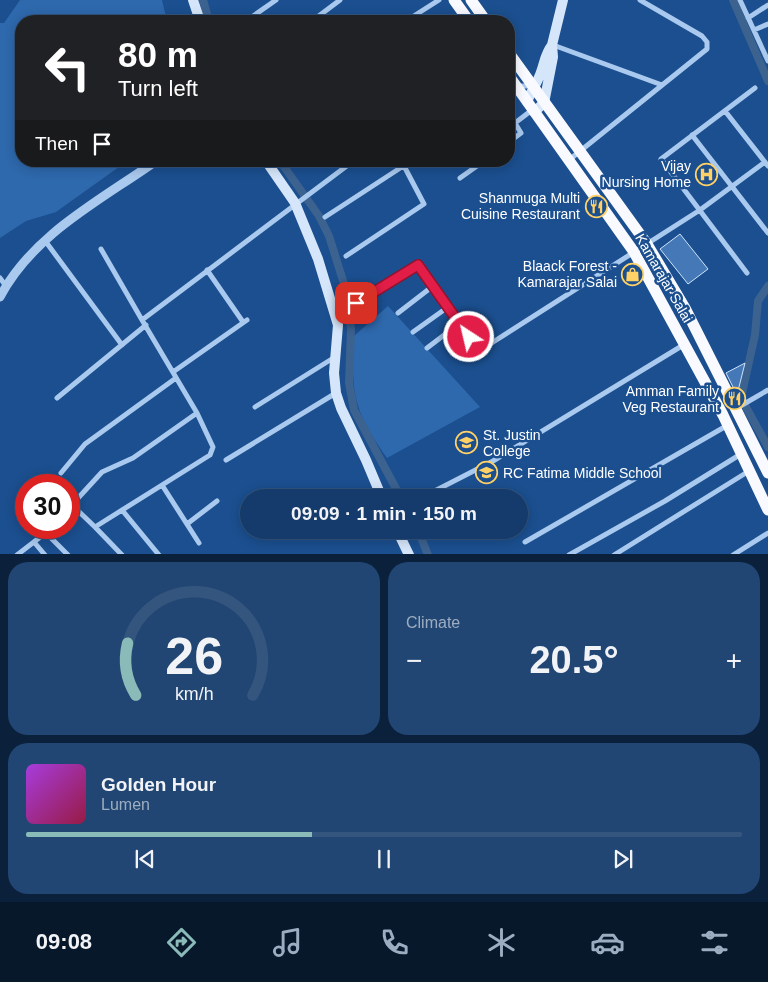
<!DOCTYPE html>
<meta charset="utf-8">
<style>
body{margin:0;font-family:Helvetica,sans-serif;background:#214673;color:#f1f3f6;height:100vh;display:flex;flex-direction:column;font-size:19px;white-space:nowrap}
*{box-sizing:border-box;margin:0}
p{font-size:16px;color:#9dadc1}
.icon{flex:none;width:28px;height:28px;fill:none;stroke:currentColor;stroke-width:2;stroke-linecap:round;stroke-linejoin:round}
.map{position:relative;height:554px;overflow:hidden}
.sheet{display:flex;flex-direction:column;gap:8px;padding:8px;background:#0b203b;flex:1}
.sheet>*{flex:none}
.hud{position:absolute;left:15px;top:15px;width:500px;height:152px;border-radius:20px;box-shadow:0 2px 12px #0003,0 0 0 1px #33557e;background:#202124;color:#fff;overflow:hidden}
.speed{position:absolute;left:15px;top:474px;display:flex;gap:10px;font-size:25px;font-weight:700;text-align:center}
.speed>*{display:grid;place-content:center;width:65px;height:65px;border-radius:50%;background:#143b6b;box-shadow:0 2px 12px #0003,0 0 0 1px #33557e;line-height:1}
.speed .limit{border:8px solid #d22;background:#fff;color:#111}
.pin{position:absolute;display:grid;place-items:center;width:42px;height:42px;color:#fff;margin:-21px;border-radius:10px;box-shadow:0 2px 8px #0006}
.me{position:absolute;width:55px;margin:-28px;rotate:325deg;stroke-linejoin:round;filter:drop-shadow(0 0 4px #0008)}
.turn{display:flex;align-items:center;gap:18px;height:105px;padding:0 20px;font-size:22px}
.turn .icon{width:65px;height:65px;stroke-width:2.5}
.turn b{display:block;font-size:35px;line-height:42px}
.then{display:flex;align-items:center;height:48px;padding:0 20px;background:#0003;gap:10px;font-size:19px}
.big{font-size:38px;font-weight:600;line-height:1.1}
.sheet .tile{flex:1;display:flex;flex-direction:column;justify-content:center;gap:8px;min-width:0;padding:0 18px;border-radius:20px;background:#214673}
.sheet .dial{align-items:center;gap:0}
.dial svg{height:130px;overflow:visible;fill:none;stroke:#33557e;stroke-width:7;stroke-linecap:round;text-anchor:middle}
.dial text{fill:#f1f3f6;stroke:none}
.song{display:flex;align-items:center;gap:15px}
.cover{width:60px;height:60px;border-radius:8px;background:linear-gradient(135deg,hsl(280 70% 55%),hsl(340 70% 35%))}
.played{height:5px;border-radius:2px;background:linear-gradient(90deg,#8bbbb9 40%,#33557e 40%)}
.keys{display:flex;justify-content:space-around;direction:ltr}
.heat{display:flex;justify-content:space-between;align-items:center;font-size:28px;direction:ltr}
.sheet .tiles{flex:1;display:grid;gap:8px;grid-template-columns:1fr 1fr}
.tile:last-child{grid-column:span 2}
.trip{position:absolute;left:240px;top:489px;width:288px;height:50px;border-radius:25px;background:#143b6b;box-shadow:0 2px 12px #0003,0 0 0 1px #33557e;font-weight:600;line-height:50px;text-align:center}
.menu{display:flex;height:80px;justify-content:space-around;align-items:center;background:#08182b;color:#9dadc1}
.menu .icon{width:35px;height:35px}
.menu .selected{color:#8bbbb9}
.menu b{font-size:22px;color:#f1f3f6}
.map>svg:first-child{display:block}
.green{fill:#2e69ad}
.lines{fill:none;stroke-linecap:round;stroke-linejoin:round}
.canal{stroke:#3c6290;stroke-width:8}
.building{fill:#4478b7;stroke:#cfe3fa}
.minor{stroke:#a9c9ee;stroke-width:5}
.tertiary{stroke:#a9c9ee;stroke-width:9}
.secondary{stroke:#d6e6fa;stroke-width:10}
.trunk{stroke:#f8faff;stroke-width:11}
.route-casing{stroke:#92132f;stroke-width:12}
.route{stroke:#e11d48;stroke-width:9}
.labels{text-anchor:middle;stroke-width:5;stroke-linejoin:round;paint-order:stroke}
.poi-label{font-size:14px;fill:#fff;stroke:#1b4f8f;text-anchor:end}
.street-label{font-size:14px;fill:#fff;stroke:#1b4f8f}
</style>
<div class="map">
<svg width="768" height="555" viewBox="0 0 768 555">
<rect width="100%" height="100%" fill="#1b4f8f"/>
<path class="green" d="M20 0H162L167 21H21V161H121L123 164 56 212 26 221 0 238V23H4Z
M388 306 480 407 387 458C353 410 351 394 354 336Z"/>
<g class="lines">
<path class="canal" d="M203 0 209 21
M733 0 768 81
M280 161 319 216 329 236 345 287 351 329 349 383 354 410 401 498
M768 286 758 301 755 335 741 398 768 447
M418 530 428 555"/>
</g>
<path class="building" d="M680 234 708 269 688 284 660 249Z
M745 363 737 395 726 373Z"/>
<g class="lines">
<path class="minor" d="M740 0 768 61
M748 18 768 5
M246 21 276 0
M312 21 340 0
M406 21 439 0
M754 30 768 24
M553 45 662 85
M509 91 516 86H532
M725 111 768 166
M692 135 768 233
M509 142 521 133 515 123 532 110
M569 160 707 49V42L702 36 640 0
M460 178 484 161
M325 217 411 161
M46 242 122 345
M101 249 142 320
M346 256 424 204 404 166
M207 270 243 322
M747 273 661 159 755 88
M0 278 6 286
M356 303 418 265 479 351 700 210 765 162
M398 313 433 286
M413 332 448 307
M427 348 460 323
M173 372 247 320
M57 398 146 325
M255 407 335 357
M737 408 768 390
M226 460 336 393
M61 473 85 444 176 378
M162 485 199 543
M421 498 493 461 685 344
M72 505 95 527 210 455 213 447 197 413
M69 508 102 472 133 458 197 413 142 320 352 162
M122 510 159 555
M187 524 217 501
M95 527 122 555
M46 533 68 555
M34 542 45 555
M525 542 728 425
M17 555 52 528
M569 555 665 501 741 454
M614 555 749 471
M733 555 768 533"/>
<path class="tertiary" d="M0 297C33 234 101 200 156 161"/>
<path class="secondary" d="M193 0 200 21
M527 102C531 91 538 82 541 72 545 61 545 54 552 45
M534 112 544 103 553 57 552 45 563 0
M266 161 295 203 318 259 338 325 334 373 336 393 341 408 366 460 382 498
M397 530 409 555"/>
<path class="trunk" d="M454 0 469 21
M471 0 486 21
M509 53 647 244 685 308 768 473
M509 76 634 252 723 415 768 510"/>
</g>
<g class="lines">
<defs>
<path id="route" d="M356 303 418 265 469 337"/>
</defs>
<use href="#route" class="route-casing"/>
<use href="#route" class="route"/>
</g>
<defs>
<symbol id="hospital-ring" viewBox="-11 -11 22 22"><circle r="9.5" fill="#1b4f8f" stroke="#ffd166" stroke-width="1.5"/><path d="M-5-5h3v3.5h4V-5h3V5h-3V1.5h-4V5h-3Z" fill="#ffd166"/></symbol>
<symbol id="restaurant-ring" viewBox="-11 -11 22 22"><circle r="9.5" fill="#1b4f8f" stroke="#ffd166" stroke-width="1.5"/><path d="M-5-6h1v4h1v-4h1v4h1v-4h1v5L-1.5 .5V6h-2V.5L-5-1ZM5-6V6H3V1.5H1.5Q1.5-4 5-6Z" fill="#ffd166"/></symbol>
<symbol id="shop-ring" viewBox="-11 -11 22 22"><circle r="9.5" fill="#1b4f8f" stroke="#ffd166" stroke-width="1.5"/><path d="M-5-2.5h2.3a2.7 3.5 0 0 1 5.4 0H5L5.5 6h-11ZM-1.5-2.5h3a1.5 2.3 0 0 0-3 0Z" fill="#ffd166"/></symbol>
<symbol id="school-ring" viewBox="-11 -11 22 22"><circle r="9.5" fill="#1b4f8f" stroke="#ffd166" stroke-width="1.5"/><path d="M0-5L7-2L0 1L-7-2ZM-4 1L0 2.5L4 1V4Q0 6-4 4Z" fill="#ffd166"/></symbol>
</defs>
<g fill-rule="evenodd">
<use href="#hospital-ring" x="694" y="162" width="25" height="25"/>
<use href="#restaurant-ring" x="584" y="194" width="25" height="25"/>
<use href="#shop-ring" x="620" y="262" width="25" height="25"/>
<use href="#restaurant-ring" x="722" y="386" width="25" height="25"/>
<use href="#school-ring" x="454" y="430" width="25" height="25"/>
<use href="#school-ring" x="474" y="460" width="25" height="25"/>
</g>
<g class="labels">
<g class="poi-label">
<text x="691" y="171">Vijay<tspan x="691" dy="16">Nursing Home</tspan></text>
<text x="580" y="203">Shanmuga Multi<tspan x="580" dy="16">Cuisine Restaurant</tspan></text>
<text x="617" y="271">Blaack Forest -<tspan x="617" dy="16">Kamarajar Salai</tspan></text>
<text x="719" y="396">Amman Family<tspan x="719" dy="16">Veg Restaurant</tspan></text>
<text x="483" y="440" text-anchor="start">St. Justin<tspan x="483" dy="16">College</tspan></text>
<text x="503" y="478" text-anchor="start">RC Fatima Middle School</text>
</g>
<g class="street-label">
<text transform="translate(664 278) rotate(60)" y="5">Kamarajar Salai</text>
</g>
</g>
</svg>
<div class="speed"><div class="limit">30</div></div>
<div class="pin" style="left:356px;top:303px;background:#d93025"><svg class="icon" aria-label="arrive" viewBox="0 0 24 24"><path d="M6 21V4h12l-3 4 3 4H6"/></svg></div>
<svg class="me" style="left:469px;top:337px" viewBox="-20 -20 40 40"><circle r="17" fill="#e11d48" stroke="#fff" stroke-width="3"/><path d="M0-11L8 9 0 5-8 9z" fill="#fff"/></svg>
<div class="trip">09:09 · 1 min · 150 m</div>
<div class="hud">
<div class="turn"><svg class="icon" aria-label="left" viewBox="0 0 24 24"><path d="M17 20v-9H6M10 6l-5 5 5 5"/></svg><div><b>80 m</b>Turn left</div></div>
<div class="then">Then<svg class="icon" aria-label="arrive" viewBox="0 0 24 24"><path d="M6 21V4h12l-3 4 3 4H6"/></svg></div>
</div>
</div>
<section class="sheet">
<div class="tiles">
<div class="tile dial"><svg viewBox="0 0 100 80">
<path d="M14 69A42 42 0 1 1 86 69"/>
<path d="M14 69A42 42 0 0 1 9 37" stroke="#8bbbb9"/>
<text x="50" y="56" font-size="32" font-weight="700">26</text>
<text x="50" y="72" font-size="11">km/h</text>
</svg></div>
<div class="tile"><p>Climate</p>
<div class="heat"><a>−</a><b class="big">20.5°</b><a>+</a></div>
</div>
<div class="tile">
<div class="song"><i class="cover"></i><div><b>Golden Hour</b><p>Lumen</p></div></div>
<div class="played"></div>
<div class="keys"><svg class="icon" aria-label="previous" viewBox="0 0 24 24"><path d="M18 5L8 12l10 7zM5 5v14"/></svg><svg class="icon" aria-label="pause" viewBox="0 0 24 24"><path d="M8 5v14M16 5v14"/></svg><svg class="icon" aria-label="next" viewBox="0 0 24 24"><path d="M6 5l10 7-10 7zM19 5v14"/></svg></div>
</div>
</div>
</section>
<nav class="menu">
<b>09:08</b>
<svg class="icon selected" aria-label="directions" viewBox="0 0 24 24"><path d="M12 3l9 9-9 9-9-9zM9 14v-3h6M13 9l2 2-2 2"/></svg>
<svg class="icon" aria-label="music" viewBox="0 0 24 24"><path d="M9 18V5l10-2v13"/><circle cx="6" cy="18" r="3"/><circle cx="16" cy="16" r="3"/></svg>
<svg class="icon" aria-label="phone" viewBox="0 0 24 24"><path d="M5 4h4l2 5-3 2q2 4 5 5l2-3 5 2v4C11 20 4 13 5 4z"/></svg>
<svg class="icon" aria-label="climate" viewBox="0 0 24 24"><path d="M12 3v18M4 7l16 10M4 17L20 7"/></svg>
<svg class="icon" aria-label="car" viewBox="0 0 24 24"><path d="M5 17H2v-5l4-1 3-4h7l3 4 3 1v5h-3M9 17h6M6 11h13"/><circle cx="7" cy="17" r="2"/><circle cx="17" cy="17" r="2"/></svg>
<svg class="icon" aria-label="filters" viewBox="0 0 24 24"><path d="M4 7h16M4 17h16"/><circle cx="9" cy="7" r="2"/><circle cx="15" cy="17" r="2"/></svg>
</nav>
